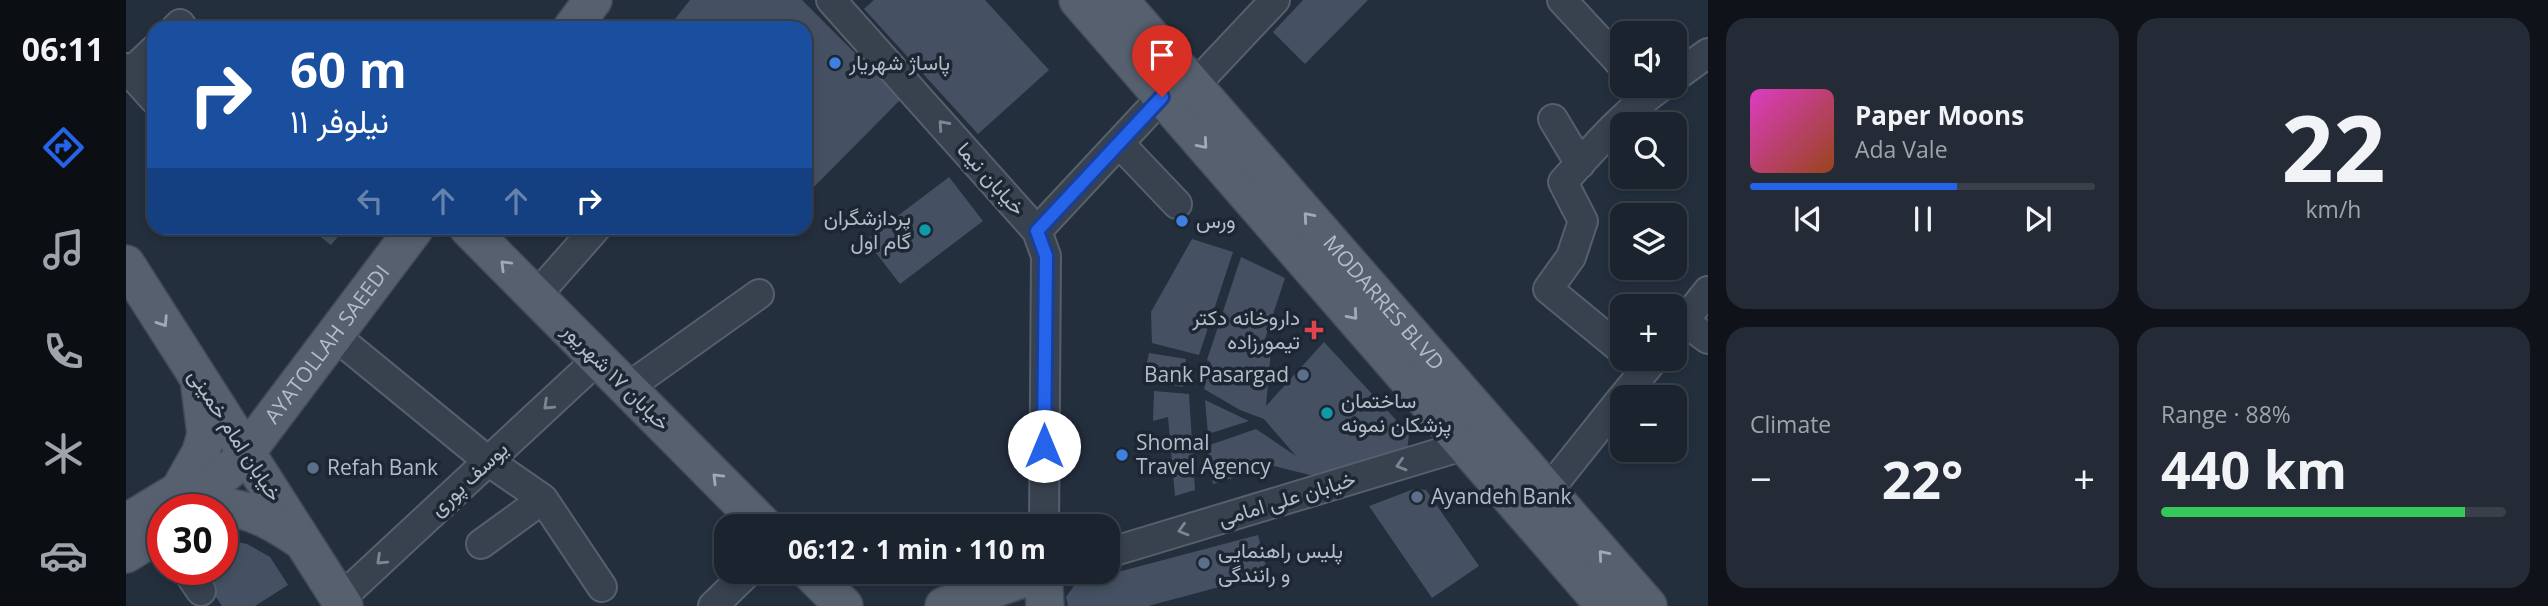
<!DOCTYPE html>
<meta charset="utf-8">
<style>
body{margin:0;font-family:"Open Sans",Vazirmatn,sans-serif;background:#242b36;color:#f1f3f6;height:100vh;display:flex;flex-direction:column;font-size:26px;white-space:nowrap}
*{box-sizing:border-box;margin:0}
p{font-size:23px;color:#a0a4aa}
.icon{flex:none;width:38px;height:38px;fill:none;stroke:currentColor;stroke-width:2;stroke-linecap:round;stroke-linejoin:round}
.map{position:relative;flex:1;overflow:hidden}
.drawer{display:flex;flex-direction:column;gap:18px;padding:18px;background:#0f1319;width:840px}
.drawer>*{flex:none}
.hud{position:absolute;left:21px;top:21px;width:665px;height:214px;border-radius:21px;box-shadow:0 4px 10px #0003,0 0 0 2px #39404a;background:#1a4fa0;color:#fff;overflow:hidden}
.buttons{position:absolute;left:1484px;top:21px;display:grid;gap:14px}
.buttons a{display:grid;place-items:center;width:77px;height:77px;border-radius:14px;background:#1b232e;box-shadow:0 4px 10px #0003,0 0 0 2px #39404a;font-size:35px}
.speed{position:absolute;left:21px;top:494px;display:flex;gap:14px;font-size:35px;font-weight:700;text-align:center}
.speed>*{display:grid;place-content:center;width:91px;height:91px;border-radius:50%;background:#1b232e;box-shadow:0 4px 10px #0003,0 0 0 2px #39404a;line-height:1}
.speed .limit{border:10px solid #d22;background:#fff;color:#111}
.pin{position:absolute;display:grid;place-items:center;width:60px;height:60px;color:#fff;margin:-72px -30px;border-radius:50% 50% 50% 0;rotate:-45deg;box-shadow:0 0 7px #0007}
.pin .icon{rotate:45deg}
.me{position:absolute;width:77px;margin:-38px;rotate:0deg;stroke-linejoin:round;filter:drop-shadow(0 0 5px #0008)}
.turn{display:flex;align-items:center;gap:24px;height:147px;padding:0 28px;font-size:32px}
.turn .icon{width:91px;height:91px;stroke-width:2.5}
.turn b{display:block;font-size:49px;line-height:60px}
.lanes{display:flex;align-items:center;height:66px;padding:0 28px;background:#0003;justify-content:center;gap:35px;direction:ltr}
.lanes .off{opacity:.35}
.big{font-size:52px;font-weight:700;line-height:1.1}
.drawer .widget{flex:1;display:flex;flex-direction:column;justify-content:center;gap:10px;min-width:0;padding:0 24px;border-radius:21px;background:#242b36}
.drawer .dial{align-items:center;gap:0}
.dial b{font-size:91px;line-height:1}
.song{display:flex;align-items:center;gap:21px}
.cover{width:84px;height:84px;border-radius:10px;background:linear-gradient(135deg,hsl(310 70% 55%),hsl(20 70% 35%))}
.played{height:7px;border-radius:4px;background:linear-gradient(90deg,#2563eb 60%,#39404a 60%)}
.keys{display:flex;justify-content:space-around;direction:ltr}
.heat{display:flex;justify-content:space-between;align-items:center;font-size:38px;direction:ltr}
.charge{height:10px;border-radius:5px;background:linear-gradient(90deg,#34c759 88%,#39404a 0)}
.drawer .tiles{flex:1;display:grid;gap:18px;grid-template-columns:repeat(2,1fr)}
.trip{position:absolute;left:588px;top:514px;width:406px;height:70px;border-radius:21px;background:#1b232e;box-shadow:0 4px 10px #0003,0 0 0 2px #39404a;font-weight:700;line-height:70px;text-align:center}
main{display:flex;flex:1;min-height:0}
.menu{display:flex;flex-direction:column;width:126px;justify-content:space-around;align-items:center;background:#0b0e12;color:#a0a4aa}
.menu .icon{width:49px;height:49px}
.menu .current{color:#2563eb}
.menu b{font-size:32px;color:#f1f3f6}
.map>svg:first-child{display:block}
.building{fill:#455162}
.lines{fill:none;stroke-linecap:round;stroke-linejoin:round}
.minor-casing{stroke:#565f6c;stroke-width:32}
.major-casing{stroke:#414a57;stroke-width:40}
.minor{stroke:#38414e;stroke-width:28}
.major{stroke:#56606e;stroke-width:37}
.oneway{stroke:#7c8592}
.oneway2{stroke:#a1aab7}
.route-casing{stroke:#184099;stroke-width:18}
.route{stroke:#2563eb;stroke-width:12}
.shop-dot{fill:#3f7fe0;stroke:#1d2633;stroke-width:2.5}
.culture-dot{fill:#0f9aa8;stroke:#1d2633;stroke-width:2.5}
.health-dot{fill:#e0444e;stroke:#1d2633;stroke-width:2.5}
.service-dot{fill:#5c6f8a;stroke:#1d2633;stroke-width:2.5}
.labels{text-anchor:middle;stroke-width:7;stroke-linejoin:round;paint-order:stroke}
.poi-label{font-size:21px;fill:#b4bcc9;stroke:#1d2633;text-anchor:start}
.street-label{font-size:21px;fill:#b4bcc9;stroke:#1d2633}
</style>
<main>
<nav class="menu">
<b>06:11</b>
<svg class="icon current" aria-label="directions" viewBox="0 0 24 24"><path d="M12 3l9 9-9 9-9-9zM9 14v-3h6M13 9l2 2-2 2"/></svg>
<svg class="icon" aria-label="music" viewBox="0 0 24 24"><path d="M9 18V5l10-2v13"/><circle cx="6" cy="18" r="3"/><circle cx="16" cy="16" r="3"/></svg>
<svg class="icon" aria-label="phone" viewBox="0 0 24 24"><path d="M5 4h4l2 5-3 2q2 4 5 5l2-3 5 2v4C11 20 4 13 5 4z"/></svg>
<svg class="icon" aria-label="climate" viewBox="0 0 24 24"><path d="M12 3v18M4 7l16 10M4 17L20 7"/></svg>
<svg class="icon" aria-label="car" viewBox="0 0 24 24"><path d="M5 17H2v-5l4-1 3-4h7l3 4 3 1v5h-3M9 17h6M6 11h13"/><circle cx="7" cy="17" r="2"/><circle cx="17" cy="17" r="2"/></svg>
</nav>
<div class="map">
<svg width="1582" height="606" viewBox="0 0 1582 606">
<rect width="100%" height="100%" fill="#242f3e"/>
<path class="building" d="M564 0H676L775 99 679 196V28H542Z
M748 0H859L923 70 852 134 738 9Z
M1177 0H1242L1179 64 1147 32Z
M823 177 857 221 774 284 740 240Z
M183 228H219L205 245Z
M1066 239 1107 252 1073 355 1026 343 1025 312Z
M1115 257 1159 278 1137 345 1145 350 1140 406 1198 342 1283 434 1280 458 1188 476 1144 465 1143 458 1121 462 1122 473 1087 484 1081 446 1130 429 1170 456 1138 419 1114 410 1078 389 1085 363 1081 360Z
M1023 353 1060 359 1057 387 1017 380Z
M1028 391 1063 394 1069 490 1049 496 1042 417 1027 421Z
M1079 400 1123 421 1082 434Z
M1288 489 1300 490 1353 566 1306 598 1243 506Z
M1132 535 1142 574 1022 606H942L940 597 950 583Z
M96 539 121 544 144 557 162 585 129 606H96L71 569H96Z"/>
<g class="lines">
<defs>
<path id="minor" d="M705 0 911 231 920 256 918 527
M1436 0 1496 65
M50 28 54 24 57 28
M0 68 28 99
M5 72 28 50
M1549 77 1582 53
M1068 86 1149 0
M1427 119 1454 164
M993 143 1051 204
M911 231 1036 97
M410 296 470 228
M1558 321 1582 339
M1549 332 1582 291
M208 335 362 461 417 499 476 587
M1496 350 1422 289 1445 257 1457 221 1437 182C1468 148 1499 112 1536 86
M501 388 633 294
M1497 397 1528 359
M1421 492 1496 398
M355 544 417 499
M982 553 1340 445
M60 569 75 591
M214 599 472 359
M587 606 622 572"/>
<g id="major">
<path d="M952 0 1479 606"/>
<path id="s1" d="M993 0 1522 606"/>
<path d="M446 28 467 0"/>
<path d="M342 228 639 527"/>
<path d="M0 264 218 606"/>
<path d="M54 489 75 452 80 434 74 387"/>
<path id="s2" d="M70 509 80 489 113 462 289 228"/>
<path d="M77 509C112 501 145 520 173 539"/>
<path d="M0 523 59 487 79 489"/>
<path d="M0 554 37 531"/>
<path d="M684 572 718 606"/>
<path d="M917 572 919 606"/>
<path d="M818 606 916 572"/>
</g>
</defs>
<use href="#minor" class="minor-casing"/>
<use href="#major" class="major-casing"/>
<use href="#minor" class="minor"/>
<use href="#major" class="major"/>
</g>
<defs><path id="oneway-chevron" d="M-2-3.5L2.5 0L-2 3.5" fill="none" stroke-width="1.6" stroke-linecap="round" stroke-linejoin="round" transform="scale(1.75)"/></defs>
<g class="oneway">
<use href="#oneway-chevron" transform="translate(817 125) rotate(-132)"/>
<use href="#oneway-chevron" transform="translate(422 405) rotate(137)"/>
<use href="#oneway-chevron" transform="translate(1275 465) rotate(163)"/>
<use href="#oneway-chevron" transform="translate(1057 530) rotate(163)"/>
<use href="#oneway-chevron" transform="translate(255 560) rotate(137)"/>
</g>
<g class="oneway2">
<use href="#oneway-chevron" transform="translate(1077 144) rotate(49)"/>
<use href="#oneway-chevron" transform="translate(1182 217) rotate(-131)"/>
<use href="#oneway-chevron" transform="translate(379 265) rotate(-135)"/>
<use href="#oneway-chevron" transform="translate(1227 315) rotate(49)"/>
<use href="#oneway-chevron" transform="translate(37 322) rotate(57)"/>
<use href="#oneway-chevron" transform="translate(591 478) rotate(-135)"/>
<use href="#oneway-chevron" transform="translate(1477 555) rotate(-131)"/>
</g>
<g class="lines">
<defs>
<path id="route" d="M918 446 920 256 911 231 1036 97"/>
</defs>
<use href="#route" class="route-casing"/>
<use href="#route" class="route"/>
</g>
<g class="shop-dot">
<circle cx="709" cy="63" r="7"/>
<circle cx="1056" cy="221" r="7"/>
<circle cx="996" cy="455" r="7"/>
</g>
<g class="culture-dot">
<circle cx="799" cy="230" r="7"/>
<circle cx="1201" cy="413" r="7"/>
</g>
<path class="health-dot" d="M1184.5 319.5h7v7h7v7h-7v7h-7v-7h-7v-7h7z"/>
<g class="service-dot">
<circle cx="1177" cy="375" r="7"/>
<circle cx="187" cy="468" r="7"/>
<circle cx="1291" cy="497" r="7"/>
<circle cx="1078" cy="563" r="7"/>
</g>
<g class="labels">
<g class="poi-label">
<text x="723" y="70">پاساژ شهریار</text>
<text x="785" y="225" text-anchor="end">پردازشگران<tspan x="785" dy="24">گام اول</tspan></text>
<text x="1070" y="228">ورس</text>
<text x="1174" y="325" text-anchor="end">داروخانه دکتر<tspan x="1174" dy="24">تیمورزاده</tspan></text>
<text x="1163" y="382" text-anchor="end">Bank Pasargad</text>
<text x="1215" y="408">ساختمان<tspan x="1215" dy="24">پزشکان نمونه</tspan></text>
<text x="1010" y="450">Shomal<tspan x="1010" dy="24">Travel Agency</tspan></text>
<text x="201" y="475">Refah Bank</text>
<text x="1305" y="504">Ayandeh Bank</text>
<text x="1092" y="558">پلیس راهنمایی<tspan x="1092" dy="24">و رانندگی</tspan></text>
</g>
<g class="street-label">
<text transform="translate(865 179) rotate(48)" y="7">خیابان نیما</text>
<text dy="7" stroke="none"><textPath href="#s1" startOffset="402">MODARRES BLVD</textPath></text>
<text dy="7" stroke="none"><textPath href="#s2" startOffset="212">AYATOLLAH SAEEDI</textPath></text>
<text transform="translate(490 377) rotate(45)" y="7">خیابان ۱۷ شهریور</text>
<text transform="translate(109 435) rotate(57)" y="7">خیابان امام خمینی</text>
<text transform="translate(343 479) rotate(-43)" y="7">یوسف پوری</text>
<text transform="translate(1161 499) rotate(-17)" y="7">خیابان علی امامی</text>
</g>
</g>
</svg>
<div class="buttons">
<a><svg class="icon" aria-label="sound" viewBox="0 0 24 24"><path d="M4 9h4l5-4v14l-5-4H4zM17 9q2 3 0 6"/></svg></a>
<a><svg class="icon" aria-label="search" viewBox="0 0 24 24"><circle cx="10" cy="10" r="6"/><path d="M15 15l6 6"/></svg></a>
<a><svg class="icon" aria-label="layers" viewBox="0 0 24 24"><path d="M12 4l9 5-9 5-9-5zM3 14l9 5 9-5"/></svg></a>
<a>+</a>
<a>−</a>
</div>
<div class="speed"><div class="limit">30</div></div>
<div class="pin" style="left:1036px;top:97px;background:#d93025"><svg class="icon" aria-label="arrive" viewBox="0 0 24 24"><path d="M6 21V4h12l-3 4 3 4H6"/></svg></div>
<svg class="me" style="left:918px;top:446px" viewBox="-20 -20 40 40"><circle r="19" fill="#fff"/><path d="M0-13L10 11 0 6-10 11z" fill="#2563eb"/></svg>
<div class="trip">06:12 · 1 min · 110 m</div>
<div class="hud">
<div class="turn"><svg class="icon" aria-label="right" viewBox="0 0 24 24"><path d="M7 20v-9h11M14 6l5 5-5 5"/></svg><div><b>60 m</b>نیلوفر ۱۱</div></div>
<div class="lanes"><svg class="icon off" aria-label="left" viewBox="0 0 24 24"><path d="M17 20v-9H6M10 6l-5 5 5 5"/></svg><svg class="icon off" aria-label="ahead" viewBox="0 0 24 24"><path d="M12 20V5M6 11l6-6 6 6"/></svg><svg class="icon off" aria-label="ahead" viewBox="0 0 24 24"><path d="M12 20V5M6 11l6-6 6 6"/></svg><svg class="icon" aria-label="right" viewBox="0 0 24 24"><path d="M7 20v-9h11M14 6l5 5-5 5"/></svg></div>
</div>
</div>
<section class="drawer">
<div class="tiles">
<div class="widget">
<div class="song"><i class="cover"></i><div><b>Paper Moons</b><p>Ada Vale</p></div></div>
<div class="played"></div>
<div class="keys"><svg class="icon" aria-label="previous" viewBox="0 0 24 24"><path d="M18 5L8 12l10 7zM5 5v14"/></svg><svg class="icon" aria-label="pause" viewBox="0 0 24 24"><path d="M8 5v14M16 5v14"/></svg><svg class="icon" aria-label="next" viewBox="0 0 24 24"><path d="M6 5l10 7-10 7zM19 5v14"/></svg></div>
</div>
<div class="widget dial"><b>22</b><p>km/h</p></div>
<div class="widget"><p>Climate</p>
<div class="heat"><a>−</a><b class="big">22°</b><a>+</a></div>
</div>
<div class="widget"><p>Range · 88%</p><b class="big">440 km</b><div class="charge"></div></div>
</div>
</section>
</main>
